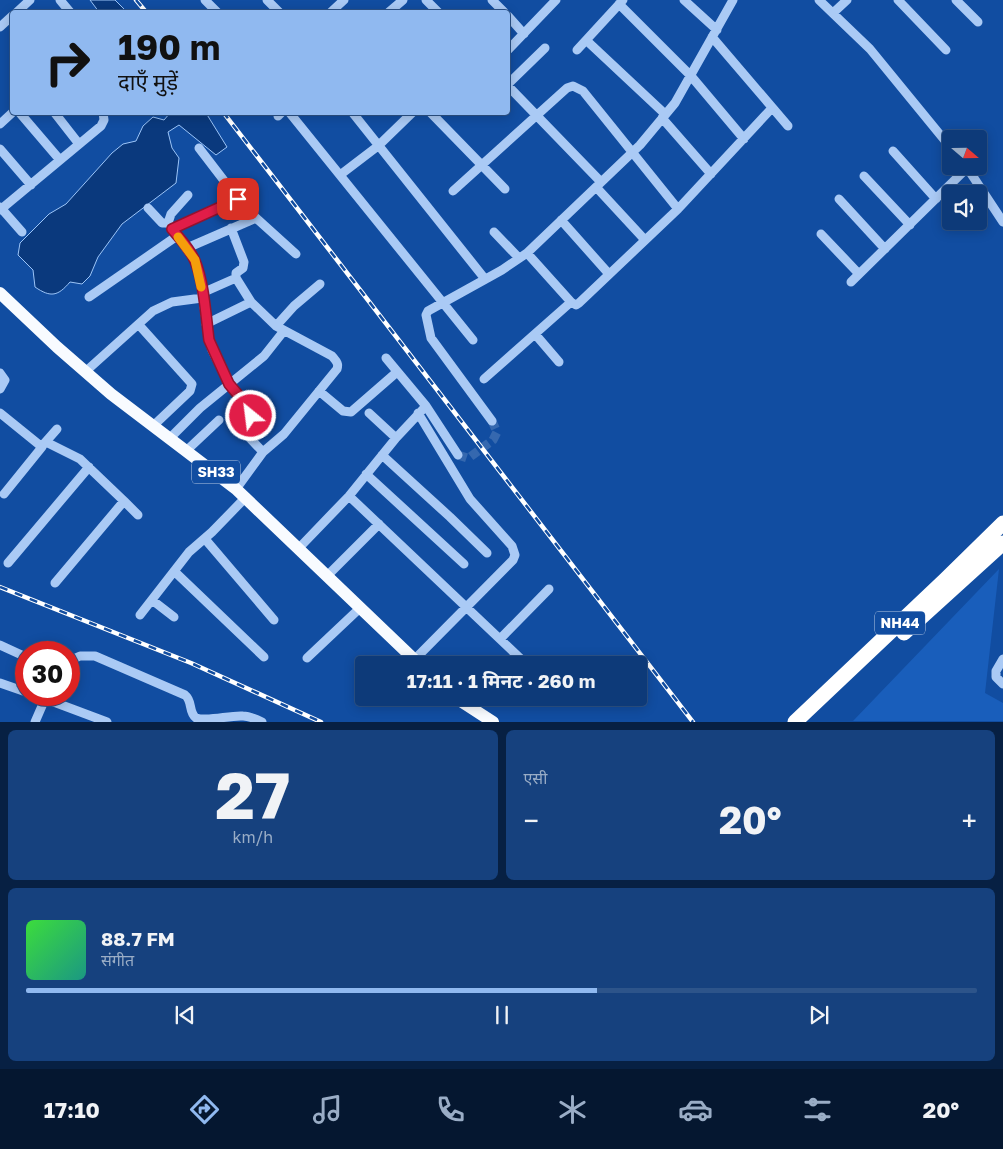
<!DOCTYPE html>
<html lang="hi">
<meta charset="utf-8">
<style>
body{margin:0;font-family:"Golos Text","Noto Sans Devanagari",sans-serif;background:#16417e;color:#f1f3f6;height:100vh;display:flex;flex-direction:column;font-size:19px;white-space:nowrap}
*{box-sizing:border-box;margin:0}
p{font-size:16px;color:#9aadc6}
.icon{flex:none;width:28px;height:28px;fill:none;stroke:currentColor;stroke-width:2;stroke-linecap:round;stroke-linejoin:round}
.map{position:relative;height:722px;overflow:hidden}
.drawer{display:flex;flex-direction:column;gap:8px;padding:8px;background:#072043;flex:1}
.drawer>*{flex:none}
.top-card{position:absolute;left:10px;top:10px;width:500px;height:105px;border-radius:5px;box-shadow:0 2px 12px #0003,0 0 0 1px #2d548a;background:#90b9f0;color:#111;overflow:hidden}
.needle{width:32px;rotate:110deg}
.tools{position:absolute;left:942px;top:130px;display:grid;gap:10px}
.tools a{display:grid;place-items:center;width:45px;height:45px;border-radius:5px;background:#0d3a79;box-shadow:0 2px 12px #0003,0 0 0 1px #2d548a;font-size:25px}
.speed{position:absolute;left:15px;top:641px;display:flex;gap:10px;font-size:25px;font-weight:700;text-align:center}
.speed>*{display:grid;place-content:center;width:65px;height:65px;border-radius:50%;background:#0d3a79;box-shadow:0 2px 12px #0003,0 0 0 1px #2d548a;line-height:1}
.speed .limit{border:8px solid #d22;background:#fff;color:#111}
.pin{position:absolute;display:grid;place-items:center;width:42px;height:42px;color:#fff;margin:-21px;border-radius:10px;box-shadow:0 2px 8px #0006}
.me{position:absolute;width:55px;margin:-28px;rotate:331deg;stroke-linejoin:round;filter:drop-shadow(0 0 4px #0008)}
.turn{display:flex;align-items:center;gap:18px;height:105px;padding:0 25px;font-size:22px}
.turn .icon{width:65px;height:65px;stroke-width:2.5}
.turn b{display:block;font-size:35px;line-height:42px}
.big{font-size:38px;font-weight:700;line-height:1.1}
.drawer .widget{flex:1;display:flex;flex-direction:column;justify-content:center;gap:8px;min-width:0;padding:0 18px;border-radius:8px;background:#16417e}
.drawer .dial{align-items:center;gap:0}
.dial b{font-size:65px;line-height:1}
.song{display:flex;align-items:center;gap:15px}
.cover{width:60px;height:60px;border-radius:8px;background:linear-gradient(135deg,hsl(120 70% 55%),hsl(170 70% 35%))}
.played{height:5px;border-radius:2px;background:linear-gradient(90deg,#90b9f0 60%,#2d548a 60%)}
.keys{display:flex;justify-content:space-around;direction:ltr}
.heat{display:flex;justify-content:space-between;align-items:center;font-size:28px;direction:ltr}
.drawer .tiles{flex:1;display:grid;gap:8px;grid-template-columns:1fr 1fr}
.widget:last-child{grid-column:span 2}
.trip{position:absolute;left:355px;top:656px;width:292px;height:50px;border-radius:5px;background:#0d3a79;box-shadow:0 2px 12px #0003,0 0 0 1px #2d548a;font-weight:700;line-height:50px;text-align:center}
.tabs{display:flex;height:80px;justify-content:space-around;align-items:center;background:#051730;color:#9aadc6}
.tabs .icon{width:35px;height:35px}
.tabs .selected{color:#90b9f0}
.tabs b{font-size:22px;color:#f1f3f6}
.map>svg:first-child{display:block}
.green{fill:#195ebb}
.water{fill:#0a397d;stroke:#9cc5f8}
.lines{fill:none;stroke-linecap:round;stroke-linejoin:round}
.minor-tunnel{stroke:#3568af;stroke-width:9;stroke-dasharray:9 4.5;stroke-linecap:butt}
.minor{stroke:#aacaf5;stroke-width:9}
.major{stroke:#f8fbff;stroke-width:12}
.highway{stroke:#fff;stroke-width:15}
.rail-casing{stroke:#fff;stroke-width:4.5}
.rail{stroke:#114da1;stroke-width:2.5;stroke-dasharray:8;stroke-linecap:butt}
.route-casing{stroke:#92132f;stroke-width:12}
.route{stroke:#e11d48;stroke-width:9}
.slow{stroke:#f59e0b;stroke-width:9}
.labels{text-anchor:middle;stroke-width:5;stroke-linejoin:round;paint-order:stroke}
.shield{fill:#114da1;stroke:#b8cae3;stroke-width:1}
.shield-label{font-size:14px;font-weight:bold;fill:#fff}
</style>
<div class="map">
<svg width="1003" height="722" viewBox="0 0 1003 722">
<rect width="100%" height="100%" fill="#114da1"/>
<path class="green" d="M999 569 985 693 1003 703V721H853Z"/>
<path class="water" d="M90 0H115L127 12H99Z
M170 113H206L227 147 216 155 179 125 168 132 172 148 179 158 176 183 122 224 98 257 90 276 82 284 70 282C58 296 51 298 35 287L33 270 18 255 20 243 49 214 66 204 112 153 123 144 136 141 143 126 153 117 164 120Z"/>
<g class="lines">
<path class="minor-tunnel" d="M458 455 467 458 470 457 493 440 497 432 492 421"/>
<path class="minor" d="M60 0 70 12
M205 0 217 12
M267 0 279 12
M426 0 438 12
M492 0 504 12
M684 0 717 30
M819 0 870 49 951 148
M898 0 946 50
M956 0 978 22
M619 4 691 76 744 139
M17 12 30 0
M331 12 344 0
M389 12 403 0
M833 13 847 0
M508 16 524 34
M0 27 12 16
M712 37 788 126
M586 40 665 114
M508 50 556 0
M577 50 623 0
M508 84 545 48
M508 86 601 182
M19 112 60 160
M54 112 79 144
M289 112 473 340
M352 112 485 279
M430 112 505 189
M278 116 282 112
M662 118 711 174
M0 124 13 112
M199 148 245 208 296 254
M0 149 31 185
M893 151 936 199
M966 166 1003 222
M340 175 378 146 413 112
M864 176 910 225
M596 187 645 240
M453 191 567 88 573 86 583 91 678 209
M188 195 171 214 168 223 195 261 199 273 209 340 212 350 229 384 251 410V416L242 425 243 431 263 452
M839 199 885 249
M0 207 22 232
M148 208 162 223H168
M0 210 101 126 104 120 103 112
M561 220 609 274
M231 228 244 262 243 268 236 273V278
M172 229 238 199
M494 232 519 258
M821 234 859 274
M187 248 256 218
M851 282 967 168
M202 293 236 278 251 302 276 326 332 356C336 361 339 363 337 369L284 434 263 452 236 489
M89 297 177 236
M571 302 576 305 579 303 678 209 772 108
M206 324 251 302
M139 325 192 384 190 391 153 426
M276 326 294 306 320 284
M535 334 559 362
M85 372 153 311 172 302 202 298
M0 373 5 380 0 389
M484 379 571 302 527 253
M319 391 343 411 351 412 397 372
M426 406 458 455
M0 413 42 447 4 494
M369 413 396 438
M492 421 431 338 426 315 428 311 502 270 527 253 640 145 675 103 733 0
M169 439 200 408 264 356 283 332
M46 442 80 459 124 501 55 583
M42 446 57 429
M186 451 219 420
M382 455 450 517 487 553
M366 474 464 564
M349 496 522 660
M124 501 138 515
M205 539 274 620
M299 548 349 496 396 438 426 406 386 358
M8 563 89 467
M174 571 264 657
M327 576 379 524
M152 600 174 617
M140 615 189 552 212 532 246 497
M500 639 549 589
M0 645 26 657
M307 658 360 608
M1003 659 996 671V677L1003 684
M414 660 513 560 515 555 512 546 470 499 418 413
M69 661 80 656H95L185 695C193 701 188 712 196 718 209 722 229 715 243 716 249 716 256 719 262 722
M0 683 26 692
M35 695 107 722
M35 722 45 699"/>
<path class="major" d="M0 293 57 347 111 394 236 489 420 665
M456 698 493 722"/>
<path class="highway" d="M904 633 1003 543
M795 722 945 580 1003 523"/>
<defs>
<path id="rail" d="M136 0 146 12
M223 112 693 722
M0 587 191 663 321 722"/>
</defs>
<use href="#rail" class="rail-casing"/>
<use href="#rail" class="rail"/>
</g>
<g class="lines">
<defs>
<path id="route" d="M238 199 172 229C180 239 190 249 195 261 204 282 206 317 209 340L229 384 251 410V416"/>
</defs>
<use href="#route" class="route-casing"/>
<use href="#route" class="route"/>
<path class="slow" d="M178 237 195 260 201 287"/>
</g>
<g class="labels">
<g class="shield">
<rect x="192" y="460.5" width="48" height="23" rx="4"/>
<rect x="875" y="611.5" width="50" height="23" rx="4"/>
</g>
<g class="shield-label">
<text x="216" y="477">SH33</text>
<text x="900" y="628">NH44</text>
</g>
</g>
</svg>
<div class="tools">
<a><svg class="needle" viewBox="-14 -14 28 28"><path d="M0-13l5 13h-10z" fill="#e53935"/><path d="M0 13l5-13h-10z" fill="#9aadc6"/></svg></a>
<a><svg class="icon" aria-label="sound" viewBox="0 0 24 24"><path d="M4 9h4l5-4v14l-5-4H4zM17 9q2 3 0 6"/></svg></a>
</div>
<div class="speed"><div class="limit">30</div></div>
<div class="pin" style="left:238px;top:199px;background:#d93025"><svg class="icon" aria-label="arrive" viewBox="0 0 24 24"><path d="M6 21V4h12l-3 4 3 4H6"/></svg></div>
<svg class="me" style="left:251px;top:416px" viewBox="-20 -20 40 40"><circle r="17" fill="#e11d48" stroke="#fff" stroke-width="3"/><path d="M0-11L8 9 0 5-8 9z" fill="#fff"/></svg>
<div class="trip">17:11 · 1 मिनट · 260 m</div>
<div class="top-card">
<div class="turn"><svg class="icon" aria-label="right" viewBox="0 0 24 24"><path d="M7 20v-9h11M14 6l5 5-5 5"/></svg><div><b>190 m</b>दाएँ मुड़ें</div></div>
</div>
</div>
<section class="drawer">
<div class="tiles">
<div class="widget dial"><b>27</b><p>km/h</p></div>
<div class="widget"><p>एसी</p>
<div class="heat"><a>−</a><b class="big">20°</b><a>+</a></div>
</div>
<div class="widget">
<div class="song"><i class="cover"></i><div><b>88.7 FM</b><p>संगीत</p></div></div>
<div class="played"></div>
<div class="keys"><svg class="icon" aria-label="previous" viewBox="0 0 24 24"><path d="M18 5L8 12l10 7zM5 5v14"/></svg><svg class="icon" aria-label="pause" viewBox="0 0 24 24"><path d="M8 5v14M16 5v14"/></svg><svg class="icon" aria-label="next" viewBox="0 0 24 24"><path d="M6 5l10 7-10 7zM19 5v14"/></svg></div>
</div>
</div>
</section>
<nav class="tabs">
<b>17:10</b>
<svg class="icon selected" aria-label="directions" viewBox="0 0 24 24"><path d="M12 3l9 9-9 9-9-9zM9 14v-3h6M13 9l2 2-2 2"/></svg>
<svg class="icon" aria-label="music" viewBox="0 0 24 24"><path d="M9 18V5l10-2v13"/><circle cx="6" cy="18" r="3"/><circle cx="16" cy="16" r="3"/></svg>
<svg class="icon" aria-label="phone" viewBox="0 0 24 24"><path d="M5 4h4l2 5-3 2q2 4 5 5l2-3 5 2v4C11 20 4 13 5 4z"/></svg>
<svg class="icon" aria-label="climate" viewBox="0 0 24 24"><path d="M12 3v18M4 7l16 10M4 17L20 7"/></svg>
<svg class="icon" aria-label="car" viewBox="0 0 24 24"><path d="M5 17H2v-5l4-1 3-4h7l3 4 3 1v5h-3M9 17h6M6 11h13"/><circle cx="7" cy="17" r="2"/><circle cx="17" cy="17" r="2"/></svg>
<svg class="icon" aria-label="filters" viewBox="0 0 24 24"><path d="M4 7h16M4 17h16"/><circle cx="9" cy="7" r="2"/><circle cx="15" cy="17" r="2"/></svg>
<b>20°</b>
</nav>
